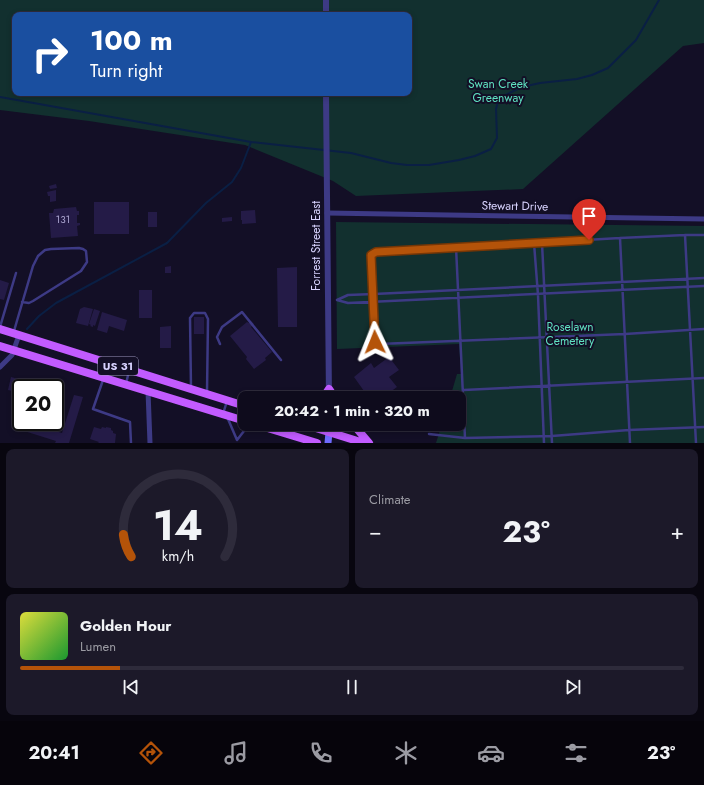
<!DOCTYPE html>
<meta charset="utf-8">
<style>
body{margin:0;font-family:Jost,sans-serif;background:#1c1929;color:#f1f3f6;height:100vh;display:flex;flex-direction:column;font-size:15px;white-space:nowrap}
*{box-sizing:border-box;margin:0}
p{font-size:13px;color:#9b9ba3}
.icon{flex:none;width:22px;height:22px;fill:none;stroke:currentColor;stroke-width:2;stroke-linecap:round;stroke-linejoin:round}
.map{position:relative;height:443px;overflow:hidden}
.side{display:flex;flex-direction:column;gap:6px;padding:6px;background:#08060f;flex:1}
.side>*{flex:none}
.banner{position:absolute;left:12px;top:12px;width:400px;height:84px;border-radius:8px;box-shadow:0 2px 6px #0003,0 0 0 1px #2e2b3b;background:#1a4fa0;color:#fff;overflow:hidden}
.speed{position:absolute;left:12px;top:379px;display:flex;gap:8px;font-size:20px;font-weight:700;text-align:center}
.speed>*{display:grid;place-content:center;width:52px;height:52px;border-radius:50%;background:#0e0b1c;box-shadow:0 2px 6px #0003,0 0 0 1px #2e2b3b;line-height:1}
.speed .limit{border:2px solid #111;border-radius:6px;background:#fff;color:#111}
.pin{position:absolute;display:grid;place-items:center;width:34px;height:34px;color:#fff;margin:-41px -17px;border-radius:50% 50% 50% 0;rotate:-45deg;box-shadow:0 0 4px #0007}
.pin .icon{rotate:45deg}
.me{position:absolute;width:44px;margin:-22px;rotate:358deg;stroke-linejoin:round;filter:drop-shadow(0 0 3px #0008)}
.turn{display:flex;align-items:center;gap:14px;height:84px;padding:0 12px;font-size:18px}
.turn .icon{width:52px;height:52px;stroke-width:2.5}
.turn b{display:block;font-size:28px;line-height:34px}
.big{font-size:30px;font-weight:700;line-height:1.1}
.side .card{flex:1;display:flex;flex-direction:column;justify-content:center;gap:6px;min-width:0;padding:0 14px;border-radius:8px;background:#1c1929}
.side .dial{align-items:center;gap:0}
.dial svg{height:104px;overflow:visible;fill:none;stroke:#2e2b3b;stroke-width:7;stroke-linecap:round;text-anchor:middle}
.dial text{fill:#f1f3f6;stroke:none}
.song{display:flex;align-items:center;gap:12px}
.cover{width:48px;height:48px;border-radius:6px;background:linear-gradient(135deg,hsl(60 70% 55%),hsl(130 70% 35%))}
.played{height:4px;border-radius:2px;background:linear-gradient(90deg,#b45309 15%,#2e2b3b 15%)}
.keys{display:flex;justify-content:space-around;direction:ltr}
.heat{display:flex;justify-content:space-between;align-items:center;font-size:22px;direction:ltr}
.side .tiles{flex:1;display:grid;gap:6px;grid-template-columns:1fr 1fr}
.card:last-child{grid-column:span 2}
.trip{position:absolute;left:238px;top:391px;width:228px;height:40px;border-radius:8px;background:#0e0b1c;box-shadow:0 2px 6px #0003,0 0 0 1px #2e2b3b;font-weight:700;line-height:40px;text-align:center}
.tabs{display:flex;height:64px;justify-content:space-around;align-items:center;background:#06040b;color:#9b9ba3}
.tabs .icon{width:28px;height:28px}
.tabs .active{color:#b45309}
.tabs b{font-size:18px;color:#f1f3f6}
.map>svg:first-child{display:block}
.green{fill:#12302f;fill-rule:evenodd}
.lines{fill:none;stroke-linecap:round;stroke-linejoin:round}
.stream{stroke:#0a1f44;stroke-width:2}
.building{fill:#241b47}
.service{stroke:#3d3a85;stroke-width:2.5}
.minor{stroke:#3d3a85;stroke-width:5}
.tertiary{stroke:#3d3a85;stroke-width:6}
.secondary{stroke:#6f6bff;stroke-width:7}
.primary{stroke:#c25bff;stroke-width:8}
.route-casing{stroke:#753606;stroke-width:10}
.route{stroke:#b45309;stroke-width:7}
.labels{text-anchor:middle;stroke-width:4;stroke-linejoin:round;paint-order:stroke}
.number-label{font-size:10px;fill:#aca6d1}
.shield{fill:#130f26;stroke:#9e99be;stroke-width:1}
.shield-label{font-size:11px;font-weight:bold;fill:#d9d4ff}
.park-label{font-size:12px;fill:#5fe0c0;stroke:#130f26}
.street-label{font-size:12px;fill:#d9d4ff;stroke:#130f26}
</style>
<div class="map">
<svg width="704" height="443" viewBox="0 0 704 443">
<rect width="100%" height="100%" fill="#130f26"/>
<path class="green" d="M0 0H704V43L683 46 523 189 356 196 333 181 245 145 89 121 0 110ZM15 15H409V93H15Z
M336 222 704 226V443H436L442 424H459V398H450L457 374H461L459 344 337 349Z"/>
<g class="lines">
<path class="stream" d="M0 97 251 142 351 153 391 163 407 165H429L459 160 475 156 491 149 497 138 496 109 499 98 522 87 540 83 577 79 592 75 608 68 636 40 659 0
M27 329 39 316 56 303 167 243 206 203 232 182 241 168 251 142"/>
</g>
<path class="building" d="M56 184 57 188 50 189 49 186Z
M56 190V201L50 202V196H48L47 192Z
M94 202H129V234H94Z
M76 207 77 211H79V215H77V223H80V225L77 226 78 236 51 238 49 213H53L54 209Z
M255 210 256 223 242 224V220H241V211Z
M148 212H157V227H148Z
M232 217V221L222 222V218Z
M171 266V273H165V267Z
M297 267V327H278L277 268Z
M0 280 9 283 4 300 0 299Z
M139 290H152V318H139Z
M84 307 93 309 88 326 76 323 80 309Z
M94 309 100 311 95 326 93 325V327L90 326 91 325 89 324Z
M102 312 127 320 124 331 109 326 107 333 97 330Z
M194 317H204V334H194Z
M251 321 254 324 251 327 272 352 265 358 266 360 254 369 246 359 247 357 230 336 247 322 249 323Z
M171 326V348H160V327Z
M389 357 399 370 389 377 397 387 383 397 380 392 372 398H369L354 377 371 363 374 368Z
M11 377 29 382 27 388H21V393L8 390Z
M74 395 83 397 69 443H55L56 441 18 429 20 422H26L62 433Z
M94 427 101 429 102 427 106 428V427L111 428V430L113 431V433L116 434 115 443H98L99 442 90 439Z"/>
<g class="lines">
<path class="service" d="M685 235 696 443
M704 235H685L620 238 376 252 371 255 375 342 379 344 625 334 704 329
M620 238 630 443
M534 243 538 295 544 443
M542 243 552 443
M456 247 465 438 552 436 629 430 704 427
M704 278 374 294 348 295 337 300 348 303 704 286
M0 327 16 273
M14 331 33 266 38 256 45 250 51 249 79 248 83 249 86 251 87 262 81 271 33 301 29 303 22 302
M220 344 217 337 222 327 242 312 281 360
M103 380 93 409 130 422 131 443
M126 384 129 371
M191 388 190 318 194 313H205L208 319 207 392
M464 390 704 378
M223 414 227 401
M228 419 237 440 244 431 255 425
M429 434 465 438"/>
<path class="minor" d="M327 213 704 219
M0 367 12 355 19 335
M148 391 150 443"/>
<path class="tertiary" d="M326 0V15
M326 93 329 398"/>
<path class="secondary" d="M328 443 329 432"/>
<path class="primary" d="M0 329 245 406
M0 346 245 421
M323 398 329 389 335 398
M255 424 317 443
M303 424 364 443
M353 424 369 443"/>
</g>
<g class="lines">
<defs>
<path id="route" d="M375 342 371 255 376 252 589 240"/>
</defs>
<use href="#route" class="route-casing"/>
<use href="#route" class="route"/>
</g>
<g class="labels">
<g class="number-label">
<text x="63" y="223">131</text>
</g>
<rect class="shield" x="98" y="357" width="40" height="18" rx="3"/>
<g class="shield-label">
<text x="118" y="370">US 31</text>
</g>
<g class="park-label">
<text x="498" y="88">Swan Creek<tspan x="498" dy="14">Greenway</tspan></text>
<text x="570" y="331">Roselawn<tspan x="570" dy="14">Cemetery</tspan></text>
</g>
<g class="street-label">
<text transform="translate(515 206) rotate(1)" y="4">Stewart Drive</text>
<text transform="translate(316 246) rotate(-90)" y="4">Forrest Street East</text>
</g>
</g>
</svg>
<div class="speed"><div class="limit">20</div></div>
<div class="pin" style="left:589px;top:240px;background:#d93025"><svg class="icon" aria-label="arrive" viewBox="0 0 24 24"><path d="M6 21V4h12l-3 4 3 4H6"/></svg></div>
<svg class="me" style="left:375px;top:342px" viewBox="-20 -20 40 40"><path d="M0-17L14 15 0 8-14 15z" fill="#b45309" stroke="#fff" stroke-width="4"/></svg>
<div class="trip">20:42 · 1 min · 320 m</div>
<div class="banner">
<div class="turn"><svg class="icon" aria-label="right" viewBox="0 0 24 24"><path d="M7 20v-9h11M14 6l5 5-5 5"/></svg><div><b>100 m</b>Turn right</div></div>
</div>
</div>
<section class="side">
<div class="tiles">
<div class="card dial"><svg viewBox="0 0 100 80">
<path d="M14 69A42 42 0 1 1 86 69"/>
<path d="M14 69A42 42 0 0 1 8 52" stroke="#b45309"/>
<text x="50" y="56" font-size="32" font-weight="700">14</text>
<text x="50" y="72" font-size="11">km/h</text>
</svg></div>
<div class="card"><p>Climate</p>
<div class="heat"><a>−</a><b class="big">23°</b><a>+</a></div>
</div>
<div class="card">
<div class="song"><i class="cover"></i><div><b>Golden Hour</b><p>Lumen</p></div></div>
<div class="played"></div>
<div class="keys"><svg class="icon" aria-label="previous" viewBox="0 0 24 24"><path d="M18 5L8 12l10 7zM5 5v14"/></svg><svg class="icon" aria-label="pause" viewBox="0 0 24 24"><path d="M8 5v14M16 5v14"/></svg><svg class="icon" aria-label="next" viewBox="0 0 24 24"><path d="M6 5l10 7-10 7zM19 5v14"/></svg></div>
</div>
</div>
</section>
<nav class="tabs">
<b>20:41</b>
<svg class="icon active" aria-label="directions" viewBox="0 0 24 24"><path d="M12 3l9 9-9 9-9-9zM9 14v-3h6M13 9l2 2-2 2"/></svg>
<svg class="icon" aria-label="music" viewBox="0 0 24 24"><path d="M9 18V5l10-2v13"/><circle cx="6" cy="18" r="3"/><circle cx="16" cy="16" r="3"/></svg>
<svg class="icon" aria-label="phone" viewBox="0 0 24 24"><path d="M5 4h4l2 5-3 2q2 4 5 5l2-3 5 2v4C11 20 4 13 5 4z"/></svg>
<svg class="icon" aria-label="climate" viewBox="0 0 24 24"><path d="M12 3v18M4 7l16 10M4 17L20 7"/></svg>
<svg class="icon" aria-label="car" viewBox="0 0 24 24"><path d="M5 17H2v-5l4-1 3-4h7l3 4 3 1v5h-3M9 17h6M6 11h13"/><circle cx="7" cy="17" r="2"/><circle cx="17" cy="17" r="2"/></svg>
<svg class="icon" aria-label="filters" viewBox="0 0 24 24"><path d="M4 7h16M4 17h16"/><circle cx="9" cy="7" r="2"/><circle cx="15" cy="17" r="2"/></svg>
<b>23°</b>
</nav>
